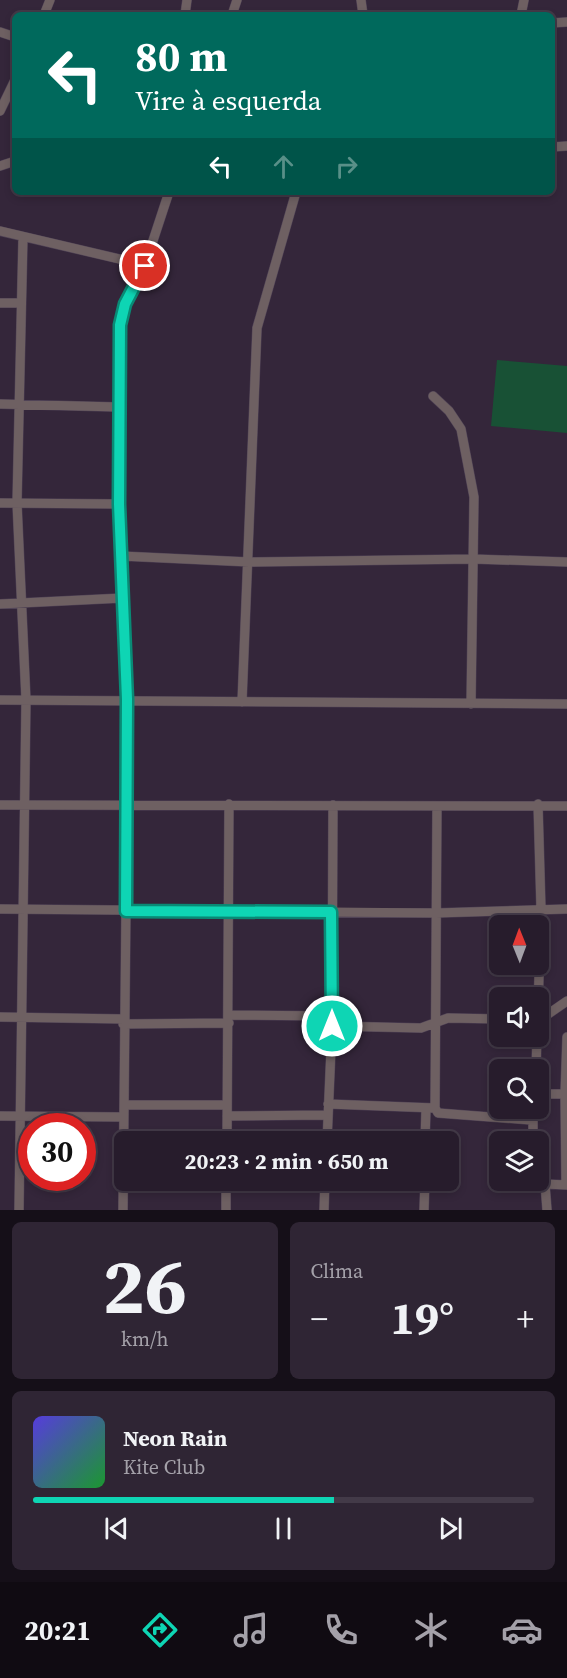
<!DOCTYPE html>
<html lang="pt">
<meta charset="utf-8">
<style>
body{margin:0;font-family:"Source Serif 4",serif;background:#2f2534;color:#f1f3f6;height:100vh;display:flex;flex-direction:column;font-size:22px;white-space:nowrap}
*{box-sizing:border-box;margin:0}
p{font-size:20px;color:#a4a1a9}
.icon{flex:none;width:33px;height:33px;fill:none;stroke:currentColor;stroke-width:2;stroke-linecap:round;stroke-linejoin:round}
.map{position:relative;height:1210px;overflow:hidden}
.details{display:flex;flex-direction:column;gap:12px;padding:12px;background:#150f18;flex:1}
.details>*{flex:none}
.guide{position:absolute;left:12px;top:12px;width:543px;height:183px;border-radius:9px;box-shadow:0 3px 9px #0003,0 0 0 2px #433a48;background:#00695c;color:#fff;overflow:hidden}
.needle{width:39px;rotate:359deg}
.tools{position:absolute;left:489px;top:915px;display:grid;gap:12px}
.tools a{display:grid;place-items:center;width:60px;height:60px;border-radius:9px;background:#271c2c;box-shadow:0 3px 9px #0003,0 0 0 2px #433a48;font-size:30px}
.speed{position:absolute;left:18px;top:1113px;display:flex;gap:12px;font-size:30px;font-weight:700;text-align:center}
.speed>*{display:grid;place-content:center;width:78px;height:78px;border-radius:50%;background:#271c2c;box-shadow:0 3px 9px #0003,0 0 0 2px #433a48;line-height:1}
.speed .limit{border:9px solid #d22;background:#fff;color:#111}
.pin{position:absolute;display:grid;place-items:center;width:51px;height:51px;color:#fff;margin:-26px;border:3px solid #fff;border-radius:50%;box-shadow:0 2px 6px #0007}
.me{position:absolute;width:66px;margin:-33px;rotate:0deg;stroke-linejoin:round;filter:drop-shadow(0 0 4px #0008)}
.turn{display:flex;align-items:center;gap:21px;height:126px;padding:0 24px;font-size:27px}
.turn .icon{width:78px;height:78px;stroke-width:2.5}
.turn b{display:block;font-size:42px;line-height:51px}
.lanes{display:flex;align-items:center;height:57px;padding:0 24px;background:#0003;justify-content:center;gap:30px;direction:ltr}
.lanes .off{opacity:.35}
.big{font-size:45px;font-weight:700;line-height:1.1}
.details .widget{flex:1;display:flex;flex-direction:column;justify-content:center;gap:9px;min-width:0;padding:0 21px;border-radius:9px;background:#2f2534}
.details .dial{align-items:center;gap:0}
.dial b{font-size:78px;line-height:1}
.song{display:flex;align-items:center;gap:18px}
.cover{width:72px;height:72px;border-radius:9px;background:linear-gradient(135deg,hsl(250 70% 55%),hsl(130 70% 35%))}
.played{height:6px;border-radius:3px;background:linear-gradient(90deg,#0ed5b4 60%,#433a48 60%)}
.keys{display:flex;justify-content:space-around;direction:ltr}
.heat{display:flex;justify-content:space-between;align-items:center;font-size:33px;direction:ltr}
.details .tiles{flex:1;display:grid;gap:12px;grid-template-columns:1fr 1fr}
.widget:last-child{grid-column:span 2}
.trip{position:absolute;left:114px;top:1131px;width:345px;height:60px;border-radius:9px;background:#271c2c;box-shadow:0 3px 9px #0003,0 0 0 2px #433a48;font-weight:700;line-height:60px;text-align:center}
.tab-bar{display:flex;height:96px;justify-content:space-around;align-items:center;background:#100b12;color:#a4a1a9}
.tab-bar .icon{width:42px;height:42px}
.tab-bar .current{color:#0ed5b4}
.tab-bar b{font-size:27px;color:#f1f3f6}
.map>svg:first-child{display:block}
.green{fill:#185135}
.lines{fill:none;stroke-linecap:round;stroke-linejoin:round}
.street-casing{stroke:#504356;stroke-width:10}
.street{stroke:#6e6062;stroke-width:9}
.route-casing{stroke:#098a75;stroke-width:15}
.route{stroke:#0ed5b4;stroke-width:10}
</style>
<div class="map">
<svg width="567" height="1210" viewBox="0 0 567 1210">
<rect width="100%" height="100%" fill="#34263a"/>
<path class="green" d="M497 360 567 366V433L491 426Z"/>
<g class="lines">
<defs>
<path id="street" d="M361 0 363 15
M44 15 50 0
M185 15 187 0
M232 15 237 0
M521 15 524 0
M552 23 567 22
M0 32 15 37
M0 111 15 80
M552 147 567 146
M0 166 15 161
M0 231 145 265
M0 303H21
M433 396 449 411 461 429 474 497 471 704
M0 404 118 407
M0 503 119 504
M121 556 249 562 473 559 567 562
M0 604 123 598
M0 700 567 704
M242 702 257 328 296 192
M538 804 541 909 538 1010
M0 805 567 806
M0 909 436 913 567 909
M229 1015 332 1016
M0 1017 124 1019
M538 1021 567 1001
M123 1024 229 1023
M332 1026 421 1028 448 1018 500 1019
M536 1070 537 1036
M538 1094H567
M328 1104 435 1108 438 1113 531 1120
M124 1105H227
M435 1108 437 806
M0 1116 123 1117
M227 1116 327 1115
M227 1142 229 804
M327 1142 332 1026 333 805
M425 1142 426 1108
M533 1142V1108
M538 1165 545 1184 547 1210
M545 1184 567 1185
M566 1184 565 1094 567 1037
M19 1210 26 700 17 503 23 237
M123 1210 127 805V699L119 504 120 325 125 304 145 265 169 192
M226 1210V1180
M324 1210 325 1180
M424 1210 425 1180"/>
</defs>
<use href="#street" class="street-casing"/>
<use href="#street" class="street"/>
</g>
<g class="lines">
<defs>
<path id="route" d="M145 266 125 304 120 325 119 504 127 699 126 911 331 912 332 1026"/>
</defs>
<use href="#route" class="route-casing"/>
<use href="#route" class="route"/>
</g>
</svg>
<div class="tools">
<a><svg class="needle" viewBox="-14 -14 28 28"><path d="M0-13l5 13h-10z" fill="#e53935"/><path d="M0 13l5-13h-10z" fill="#a4a1a9"/></svg></a>
<a><svg class="icon" aria-label="sound" viewBox="0 0 24 24"><path d="M4 9h4l5-4v14l-5-4H4zM17 9q2 3 0 6"/></svg></a>
<a><svg class="icon" aria-label="search" viewBox="0 0 24 24"><circle cx="10" cy="10" r="6"/><path d="M15 15l6 6"/></svg></a>
<a><svg class="icon" aria-label="layers" viewBox="0 0 24 24"><path d="M12 4l9 5-9 5-9-5zM3 14l9 5 9-5"/></svg></a>
</div>
<div class="speed"><div class="limit">30</div></div>
<div class="pin" style="left:145px;top:266px;background:#d93025"><svg class="icon" aria-label="arrive" viewBox="0 0 24 24"><path d="M6 21V4h12l-3 4 3 4H6"/></svg></div>
<svg class="me" style="left:332px;top:1026px" viewBox="-20 -20 40 40"><circle r="17" fill="#0ed5b4" stroke="#fff" stroke-width="3"/><path d="M0-11L8 9 0 5-8 9z" fill="#fff"/></svg>
<div class="trip">20:23 · 2 min · 650 m</div>
<div class="guide">
<div class="turn"><svg class="icon" aria-label="left" viewBox="0 0 24 24"><path d="M17 20v-9H6M10 6l-5 5 5 5"/></svg><div><b>80 m</b>Vire à esquerda</div></div>
<div class="lanes"><svg class="icon" aria-label="left" viewBox="0 0 24 24"><path d="M17 20v-9H6M10 6l-5 5 5 5"/></svg><svg class="icon off" aria-label="ahead" viewBox="0 0 24 24"><path d="M12 20V5M6 11l6-6 6 6"/></svg><svg class="icon off" aria-label="right" viewBox="0 0 24 24"><path d="M7 20v-9h11M14 6l5 5-5 5"/></svg></div>
</div>
</div>
<section class="details">
<div class="tiles">
<div class="widget dial"><b>26</b><p>km/h</p></div>
<div class="widget"><p>Clima</p>
<div class="heat"><a>−</a><b class="big">19°</b><a>+</a></div>
</div>
<div class="widget">
<div class="song"><i class="cover"></i><div><b>Neon Rain</b><p>Kite Club</p></div></div>
<div class="played"></div>
<div class="keys"><svg class="icon" aria-label="previous" viewBox="0 0 24 24"><path d="M18 5L8 12l10 7zM5 5v14"/></svg><svg class="icon" aria-label="pause" viewBox="0 0 24 24"><path d="M8 5v14M16 5v14"/></svg><svg class="icon" aria-label="next" viewBox="0 0 24 24"><path d="M6 5l10 7-10 7zM19 5v14"/></svg></div>
</div>
</div>
</section>
<nav class="tab-bar">
<b>20:21</b>
<svg class="icon current" aria-label="directions" viewBox="0 0 24 24"><path d="M12 3l9 9-9 9-9-9zM9 14v-3h6M13 9l2 2-2 2"/></svg>
<svg class="icon" aria-label="music" viewBox="0 0 24 24"><path d="M9 18V5l10-2v13"/><circle cx="6" cy="18" r="3"/><circle cx="16" cy="16" r="3"/></svg>
<svg class="icon" aria-label="phone" viewBox="0 0 24 24"><path d="M5 4h4l2 5-3 2q2 4 5 5l2-3 5 2v4C11 20 4 13 5 4z"/></svg>
<svg class="icon" aria-label="climate" viewBox="0 0 24 24"><path d="M12 3v18M4 7l16 10M4 17L20 7"/></svg>
<svg class="icon" aria-label="car" viewBox="0 0 24 24"><path d="M5 17H2v-5l4-1 3-4h7l3 4 3 1v5h-3M9 17h6M6 11h13"/><circle cx="7" cy="17" r="2"/><circle cx="17" cy="17" r="2"/></svg>
</nav>
